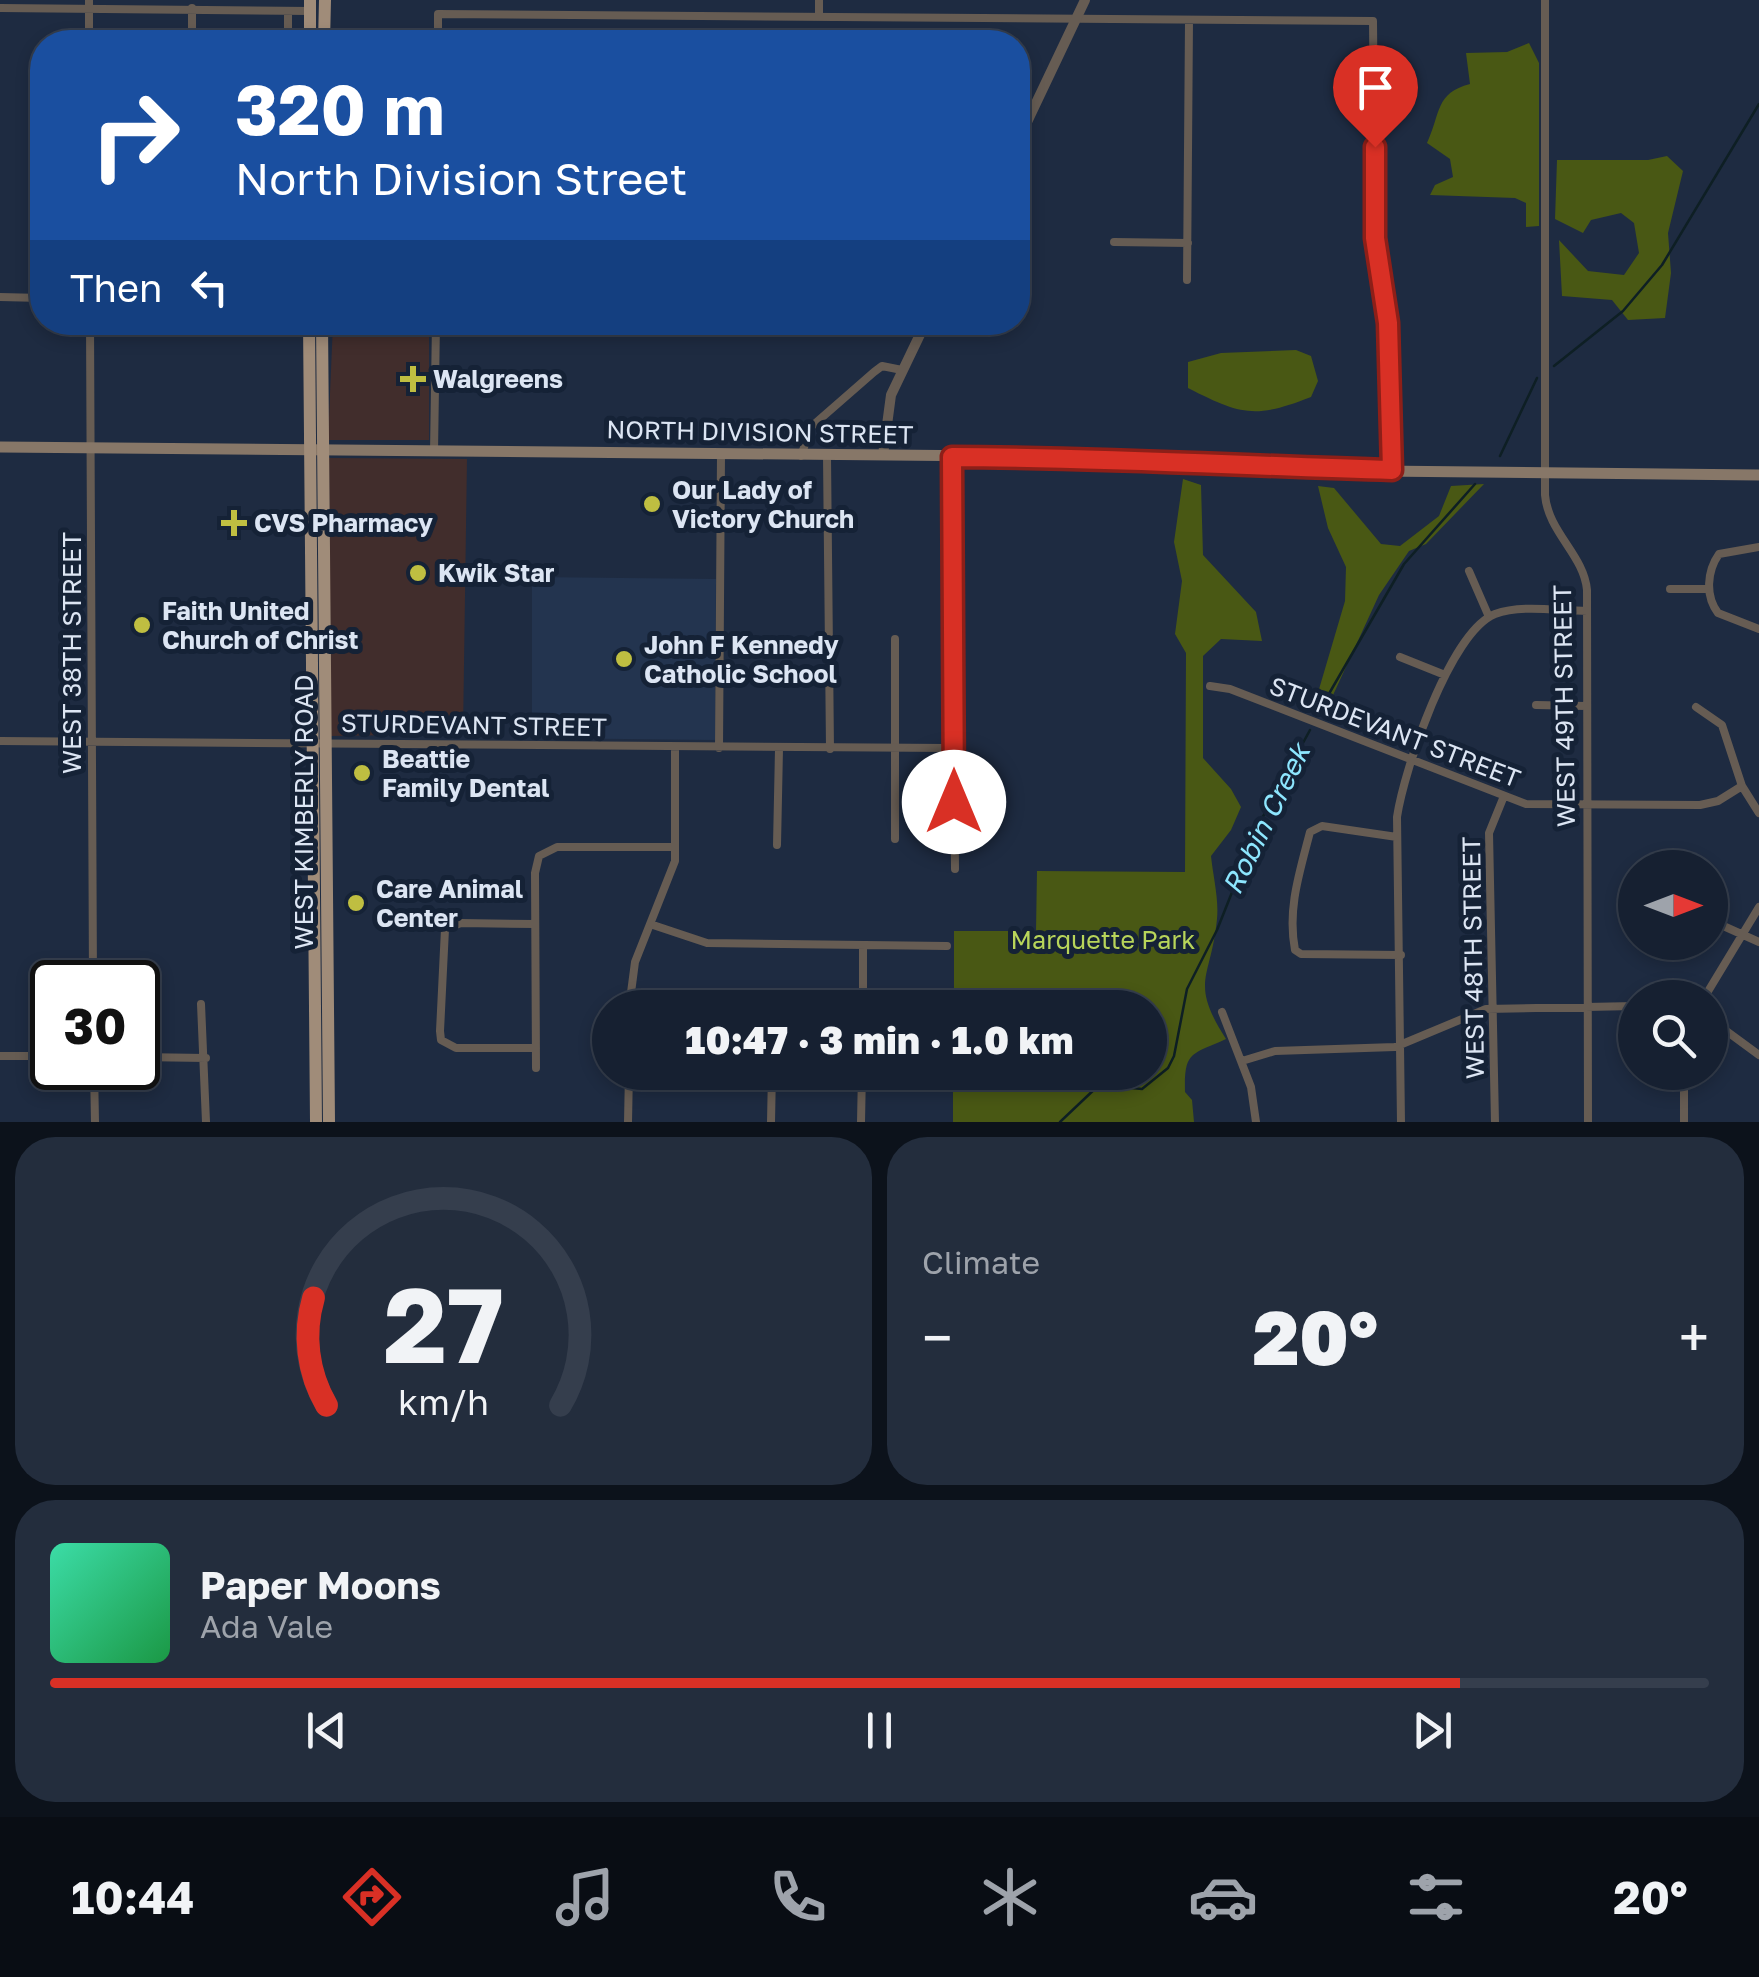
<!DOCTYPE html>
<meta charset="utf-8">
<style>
body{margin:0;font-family:"Golos Text",sans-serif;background:#232d3d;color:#f1f3f6;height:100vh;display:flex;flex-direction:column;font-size:38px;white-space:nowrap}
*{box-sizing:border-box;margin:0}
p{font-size:32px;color:#9ea3ab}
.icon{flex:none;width:55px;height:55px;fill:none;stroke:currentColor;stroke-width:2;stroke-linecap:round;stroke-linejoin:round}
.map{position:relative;height:1122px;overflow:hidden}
.details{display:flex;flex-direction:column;gap:15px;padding:15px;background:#0c121b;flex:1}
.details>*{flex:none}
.hud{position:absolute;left:30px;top:30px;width:1000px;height:305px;border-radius:40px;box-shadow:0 5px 15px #0003,0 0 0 2px #353e4d;background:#1a4fa0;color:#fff;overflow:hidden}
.needle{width:65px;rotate:90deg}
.buttons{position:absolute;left:1618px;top:850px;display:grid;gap:20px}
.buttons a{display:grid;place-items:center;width:110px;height:110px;border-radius:50%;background:#162031;box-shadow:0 5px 15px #0003,0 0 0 2px #353e4d;font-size:50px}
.speed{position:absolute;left:30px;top:960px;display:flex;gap:20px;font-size:50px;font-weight:700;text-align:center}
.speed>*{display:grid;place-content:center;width:130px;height:130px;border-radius:50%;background:#162031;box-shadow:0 5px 15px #0003,0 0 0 2px #353e4d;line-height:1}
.speed .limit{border:5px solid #111;border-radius:15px;background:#fff;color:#111}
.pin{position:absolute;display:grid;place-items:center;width:85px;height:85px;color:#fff;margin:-102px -42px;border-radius:50% 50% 50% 0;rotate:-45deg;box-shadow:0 0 10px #0007}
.pin .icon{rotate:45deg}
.me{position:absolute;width:110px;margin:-55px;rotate:0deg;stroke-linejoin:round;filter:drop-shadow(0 0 8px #0008)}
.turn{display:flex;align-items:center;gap:35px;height:210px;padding:0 40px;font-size:45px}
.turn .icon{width:130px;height:130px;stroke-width:2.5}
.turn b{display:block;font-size:70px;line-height:85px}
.then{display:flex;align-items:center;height:95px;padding:0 40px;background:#0003;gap:20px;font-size:38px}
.big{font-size:75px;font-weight:800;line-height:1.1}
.details .widget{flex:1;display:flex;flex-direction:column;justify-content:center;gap:15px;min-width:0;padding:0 35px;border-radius:40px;background:#232d3d}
.details .dial{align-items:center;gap:0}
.dial svg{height:260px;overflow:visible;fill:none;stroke:#353e4d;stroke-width:7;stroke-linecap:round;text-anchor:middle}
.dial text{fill:#f1f3f6;stroke:none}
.song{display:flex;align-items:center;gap:30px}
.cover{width:120px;height:120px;border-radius:15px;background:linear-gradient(135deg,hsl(160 70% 55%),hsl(140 70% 35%))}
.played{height:10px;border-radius:5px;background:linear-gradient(90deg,#d93025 85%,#353e4d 85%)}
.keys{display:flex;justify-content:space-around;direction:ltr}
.heat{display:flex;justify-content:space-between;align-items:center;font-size:55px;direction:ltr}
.details .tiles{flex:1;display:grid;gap:15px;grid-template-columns:1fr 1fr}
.widget:last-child{grid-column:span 2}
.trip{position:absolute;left:592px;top:990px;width:575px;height:100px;border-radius:50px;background:#162031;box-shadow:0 5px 15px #0003,0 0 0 2px #353e4d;font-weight:800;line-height:100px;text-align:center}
.dock{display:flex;height:160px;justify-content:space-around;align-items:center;background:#090d14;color:#9ea3ab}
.dock .icon{width:70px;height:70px}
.dock .on{color:#d93025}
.dock b{font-size:45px;color:#f1f3f6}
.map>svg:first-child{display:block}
.commercial{fill:#412d2c}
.built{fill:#23344f}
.green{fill:#495814}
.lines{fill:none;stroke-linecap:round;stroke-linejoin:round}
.stream{stroke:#0e1f24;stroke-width:2.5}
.minor{stroke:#665c53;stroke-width:8}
.tertiary{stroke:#665c53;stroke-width:10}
.secondary{stroke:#877768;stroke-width:11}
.primary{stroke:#a08c79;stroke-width:12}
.route-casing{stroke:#8d1f18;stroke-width:25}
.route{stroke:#d93025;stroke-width:18}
.poi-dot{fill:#bfbe41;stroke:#152236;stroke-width:4}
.labels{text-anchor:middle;stroke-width:10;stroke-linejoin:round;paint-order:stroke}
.poi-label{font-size:25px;font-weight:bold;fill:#dce5f3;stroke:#152236;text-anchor:start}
.street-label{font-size:25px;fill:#dce5f3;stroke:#152236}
.park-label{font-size:25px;fill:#b8d55a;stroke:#152236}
.water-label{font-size:28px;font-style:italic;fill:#8de6fe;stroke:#152236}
</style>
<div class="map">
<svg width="1759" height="1122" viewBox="0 0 1759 1122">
<rect width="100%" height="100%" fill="#1e2b41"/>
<path class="commercial" d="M333 323H429V440H328Z
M329 458 467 459 463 734 331 736Z"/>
<path class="built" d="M532 577 716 579 715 740 532 738Z"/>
<path class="green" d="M1529 43 1539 63V226L1526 227V203L1515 198 1430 195 1435 185 1453 177 1450 159 1427 143C1441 113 1435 93 1470 84L1466 53 1507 52Z
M1667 156 1683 171 1668 233 1671 273 1665 318 1628 320 1612 300 1562 296 1559 240 1588 271 1624 275 1639 253 1634 223 1621 213 1591 220 1583 233 1555 219 1557 160H1648Z
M1296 350 1311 356 1318 381 1311 397C1255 419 1241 415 1188 388V362L1221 353Z
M1183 479 1201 485 1203 555 1256 612 1262 641 1221 639 1203 656V758L1231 789 1241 807 1231 830 1211 856C1213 876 1219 899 1217 919 1211 980 1189 981 1226 1039 1191 1055 1184 1051 1185 1092L1192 1100 1194 1122H953V1073L1150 1072V1008L954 1007V931H1036L1037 871 1185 872 1186 653 1175 634 1182 581 1174 542Z
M1484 484 1426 544 1409 551 1379 595 1328 706 1317 696 1345 601 1346 567 1328 528 1318 486 1334 488 1381 544 1400 546 1439 516 1451 486Z"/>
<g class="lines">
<path class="stream" d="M1554 366 1623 311 1662 265 1759 104
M1500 456 1537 378
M1319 711 1404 564 1475 484
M1060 1122 1099 1085 1142 1089 1168 1068 1174 1056 1187 989 1217 930 1260 822 1310 730"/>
<path class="minor" d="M1545 0V495C1548 532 1584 555 1587 590L1588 1122
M0 8 310 11
M192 8V42
M288 11V42
M819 15V0
M89 42V0
M438 42V14L1373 21 1375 238 1388 323 1392 470
M1114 242 1188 243
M1187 280 1189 21
M0 297 42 298
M90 322 93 982
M434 452 436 322
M801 456 811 427 874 372 882 366 902 370
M827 456 830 749
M952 457 955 869
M1759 547 1719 554C1707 571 1705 596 1718 613L1759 629
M1469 571 1489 617
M1670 589H1709
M895 639V839
M1400 657 1445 675
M1210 686 1230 689 1526 804 1700 805 1718 801 1742 786
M1536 705 1586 706
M1696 707 1722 725 1742 786 1759 813
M0 741 948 748
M719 748 721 455
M1397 837 1322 826 1310 832C1300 871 1287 909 1295 950L1301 954 1401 955
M777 845 779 749
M1710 920 1759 942
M535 924 461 923 445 929 440 1031 441 1040 456 1048H536
M650 924 707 943 947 946
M863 945V1008
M1704 998 1759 907
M201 1004 206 1122
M629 1008 635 962 675 861V747
M1222 1012 1251 1087 1256 1122
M1710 1019 1759 1055
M0 1056H52
M138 1057 206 1058
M1242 1061 1275 1051 1395 1047 1486 1009 1635 1006
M94 1068 95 1122
M536 1068 535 873 539 856 557 847H675
M628 1122 629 1072
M771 1122 772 1072
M861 1122 862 1072
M1401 1122 1397 817C1404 770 1450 632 1495 614 1522 604 1558 611 1587 611
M1495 1122 1489 833 1504 796
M1684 1122V1072"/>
<path class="tertiary" d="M1018 141 1085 0
M883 455 891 395 926 322"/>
<path class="secondary" d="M0 447 1110 457 1281 470 1759 475"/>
<path class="primary" d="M310 42V0
M324 42 325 0
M309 322 316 1122
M322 322 329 1122"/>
</g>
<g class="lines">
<defs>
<path id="route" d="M954 802 952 457C1099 457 1245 466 1392 470L1388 323 1375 238V147"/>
</defs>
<use href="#route" class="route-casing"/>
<use href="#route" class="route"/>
</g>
<g class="poi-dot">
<path d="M408 364h10v10h10v10h-10v10h-10v-10h-10v-10h10z"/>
<circle cx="652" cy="504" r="10"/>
<path d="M229 508h10v10h10v10h-10v10h-10v-10h-10v-10h10z"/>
<circle cx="418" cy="573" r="10"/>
<circle cx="142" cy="625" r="10"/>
<circle cx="624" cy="659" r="10"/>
<circle cx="362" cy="773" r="10"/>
<circle cx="356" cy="903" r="10"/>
</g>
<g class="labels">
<g class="poi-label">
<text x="433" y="388">Walgreens</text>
<text x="672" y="499">Our Lady of<tspan x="672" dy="29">Victory Church</tspan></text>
<text x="254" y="532">CVS Pharmacy</text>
<text x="438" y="582">Kwik Star</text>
<text x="162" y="620">Faith United<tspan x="162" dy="29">Church of Christ</tspan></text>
<text x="644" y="654">John F Kennedy<tspan x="644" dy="29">Catholic School</tspan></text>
<text x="382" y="768">Beattie<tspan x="382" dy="29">Family Dental</tspan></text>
<text x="376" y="898">Care Animal<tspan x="376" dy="29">Center</tspan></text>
</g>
<g class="street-label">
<text transform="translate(760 432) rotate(1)" y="9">NORTH DIVISION STREET</text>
<text transform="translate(72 653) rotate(-90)" y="9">WEST 38TH STREET</text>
<text transform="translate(1564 706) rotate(-91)" y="9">WEST 49TH STREET</text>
<text transform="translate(474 725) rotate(1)" y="9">STURDEVANT STREET</text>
<text transform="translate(1395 732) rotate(21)" y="9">STURDEVANT STREET</text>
<text transform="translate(304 812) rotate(-90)" y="9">WEST KIMBERLY ROAD</text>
<text transform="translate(1473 958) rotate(-91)" y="9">WEST 48TH STREET</text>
</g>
<g class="park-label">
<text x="1103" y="949">Marquette Park</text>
</g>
<g class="water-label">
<text transform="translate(1266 819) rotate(-64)" y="10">Robin Creek</text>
</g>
</g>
</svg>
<div class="buttons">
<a><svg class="needle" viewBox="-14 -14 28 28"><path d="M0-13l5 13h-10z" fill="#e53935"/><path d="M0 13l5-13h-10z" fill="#9ea3ab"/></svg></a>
<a><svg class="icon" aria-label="search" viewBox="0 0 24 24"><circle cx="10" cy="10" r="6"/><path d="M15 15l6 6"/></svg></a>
</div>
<div class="speed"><div class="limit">30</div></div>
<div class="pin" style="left:1375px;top:147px;background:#d93025"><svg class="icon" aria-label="arrive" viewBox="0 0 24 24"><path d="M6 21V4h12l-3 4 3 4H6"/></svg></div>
<svg class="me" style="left:954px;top:802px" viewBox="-20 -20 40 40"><circle r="19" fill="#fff"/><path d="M0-13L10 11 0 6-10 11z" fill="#d93025"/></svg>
<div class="trip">10:47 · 3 min · 1.0 km</div>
<div class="hud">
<div class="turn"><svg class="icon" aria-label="right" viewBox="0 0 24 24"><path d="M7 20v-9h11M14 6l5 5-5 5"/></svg><div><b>320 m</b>North Division Street</div></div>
<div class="then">Then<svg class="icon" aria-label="left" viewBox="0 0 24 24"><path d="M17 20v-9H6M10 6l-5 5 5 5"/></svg></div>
</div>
</div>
<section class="details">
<div class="tiles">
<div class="widget dial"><svg viewBox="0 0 100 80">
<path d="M14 69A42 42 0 1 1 86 69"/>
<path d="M14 69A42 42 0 0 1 10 36" stroke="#d93025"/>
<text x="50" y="56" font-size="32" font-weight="700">27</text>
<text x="50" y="72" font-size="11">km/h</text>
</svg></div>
<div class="widget"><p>Climate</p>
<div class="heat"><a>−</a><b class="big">20°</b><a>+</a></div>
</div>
<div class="widget">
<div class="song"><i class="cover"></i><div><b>Paper Moons</b><p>Ada Vale</p></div></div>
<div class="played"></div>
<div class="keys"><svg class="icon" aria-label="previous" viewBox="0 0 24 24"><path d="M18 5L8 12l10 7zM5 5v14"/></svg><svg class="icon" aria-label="pause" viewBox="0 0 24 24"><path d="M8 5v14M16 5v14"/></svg><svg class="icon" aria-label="next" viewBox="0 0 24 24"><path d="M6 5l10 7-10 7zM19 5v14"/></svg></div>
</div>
</div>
</section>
<nav class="dock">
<b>10:44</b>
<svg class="icon on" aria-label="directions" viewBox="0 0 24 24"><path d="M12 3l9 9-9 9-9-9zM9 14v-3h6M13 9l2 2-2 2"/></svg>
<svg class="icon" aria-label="music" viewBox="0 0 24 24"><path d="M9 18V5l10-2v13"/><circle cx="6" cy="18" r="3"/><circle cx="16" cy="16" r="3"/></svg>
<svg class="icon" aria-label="phone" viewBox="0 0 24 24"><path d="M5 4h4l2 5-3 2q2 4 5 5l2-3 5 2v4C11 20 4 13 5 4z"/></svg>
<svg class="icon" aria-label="climate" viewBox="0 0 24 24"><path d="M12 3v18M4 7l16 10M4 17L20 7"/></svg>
<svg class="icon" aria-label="car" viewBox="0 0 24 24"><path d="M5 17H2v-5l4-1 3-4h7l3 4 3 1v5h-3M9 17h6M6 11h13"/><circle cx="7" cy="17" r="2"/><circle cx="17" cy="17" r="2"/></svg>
<svg class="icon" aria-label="filters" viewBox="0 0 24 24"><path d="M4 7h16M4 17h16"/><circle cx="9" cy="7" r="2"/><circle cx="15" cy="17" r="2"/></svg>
<b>20°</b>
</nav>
